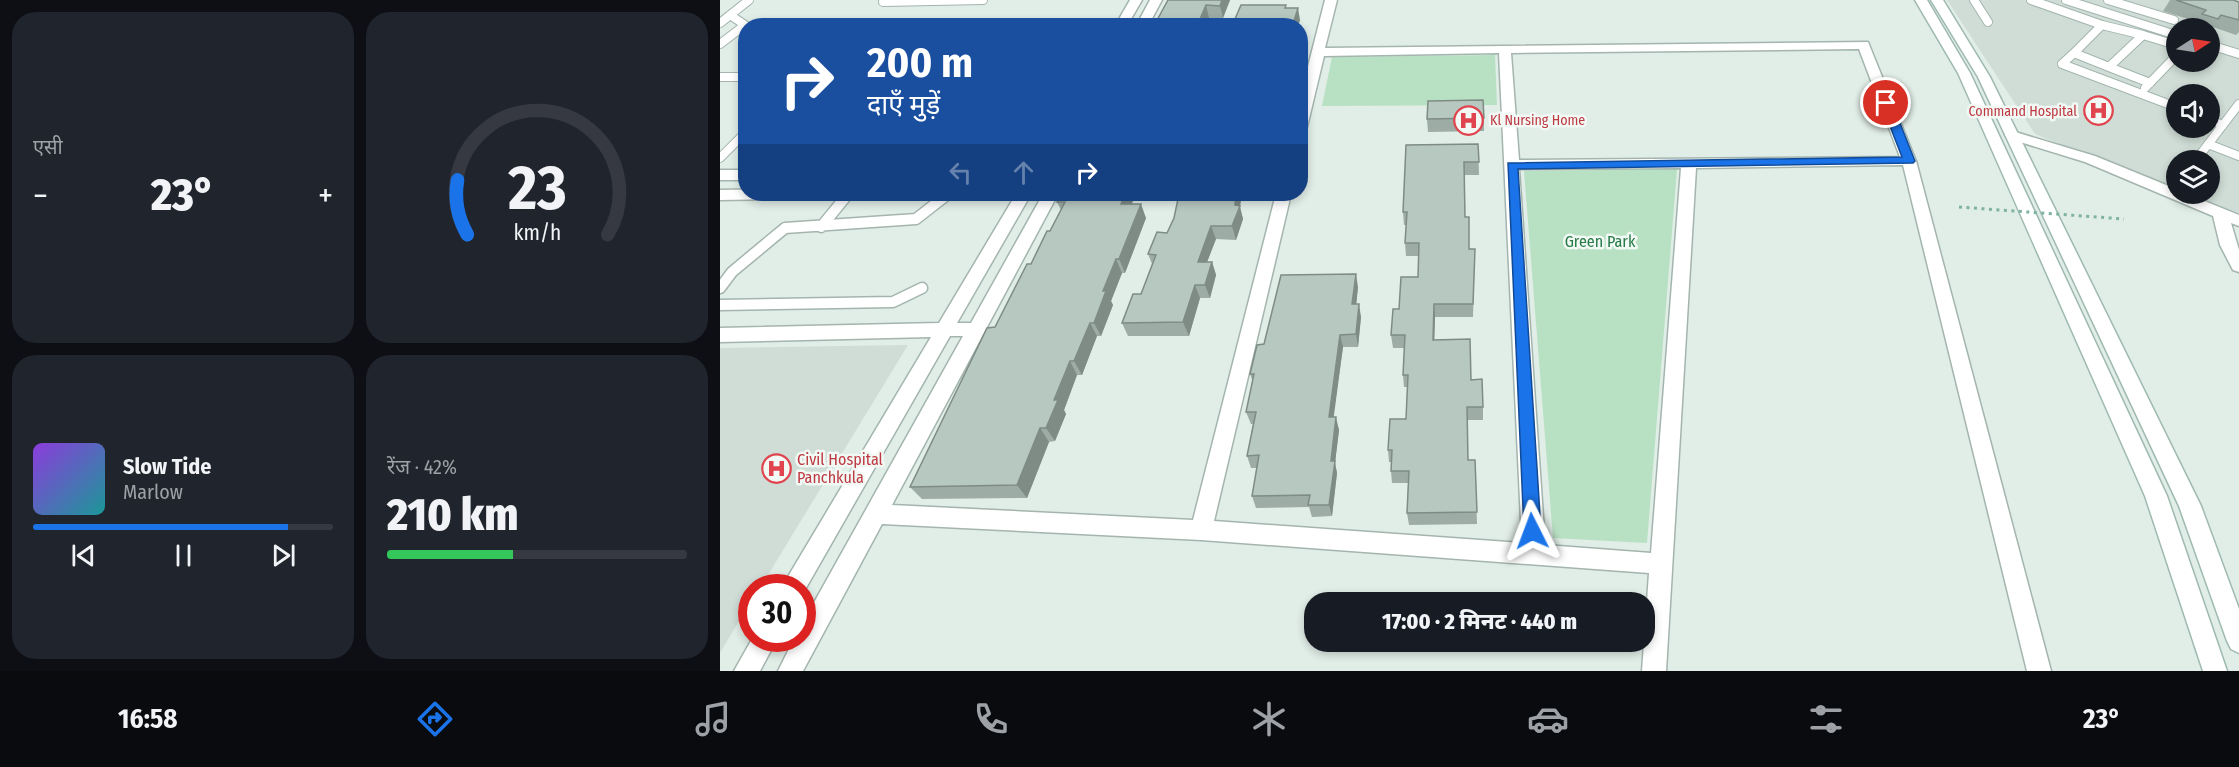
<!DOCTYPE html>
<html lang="hi">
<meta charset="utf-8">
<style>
body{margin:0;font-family:"Fira Sans Condensed","Noto Sans Devanagari",sans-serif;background:#20242c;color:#f1f3f6;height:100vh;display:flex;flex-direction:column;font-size:22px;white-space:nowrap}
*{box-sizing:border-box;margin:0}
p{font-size:20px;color:#9ea1a6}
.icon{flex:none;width:33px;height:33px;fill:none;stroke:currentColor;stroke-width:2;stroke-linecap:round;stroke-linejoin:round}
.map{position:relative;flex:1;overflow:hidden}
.side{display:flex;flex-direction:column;gap:12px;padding:12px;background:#0d0f14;width:720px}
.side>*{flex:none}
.banner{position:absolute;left:18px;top:18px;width:570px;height:183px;border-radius:24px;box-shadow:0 3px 9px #0003;background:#1a4fa0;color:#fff;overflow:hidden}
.needle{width:39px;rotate:78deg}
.fabs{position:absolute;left:1446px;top:18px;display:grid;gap:12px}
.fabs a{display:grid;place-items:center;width:54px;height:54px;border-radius:50%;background:#171b24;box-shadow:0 3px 9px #0003;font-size:30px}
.speed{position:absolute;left:18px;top:574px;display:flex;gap:12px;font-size:30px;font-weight:700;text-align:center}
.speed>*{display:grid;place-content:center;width:78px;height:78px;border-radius:50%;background:#171b24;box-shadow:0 3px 9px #0003;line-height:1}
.speed .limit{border:9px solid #d22;background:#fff;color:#111}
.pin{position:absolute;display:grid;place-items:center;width:51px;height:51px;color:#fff;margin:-26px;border:3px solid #fff;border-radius:50%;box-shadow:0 2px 6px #0007}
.me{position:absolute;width:66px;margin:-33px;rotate:357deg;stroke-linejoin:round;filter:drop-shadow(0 0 4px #0008)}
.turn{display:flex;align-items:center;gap:21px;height:126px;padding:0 30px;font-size:27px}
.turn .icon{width:78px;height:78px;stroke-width:2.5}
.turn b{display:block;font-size:42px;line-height:51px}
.lanes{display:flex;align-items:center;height:57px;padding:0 30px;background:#0003;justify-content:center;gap:30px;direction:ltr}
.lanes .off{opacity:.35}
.big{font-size:45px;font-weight:800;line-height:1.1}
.side .card{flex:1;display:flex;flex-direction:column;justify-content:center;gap:9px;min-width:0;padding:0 21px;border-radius:24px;background:#20242c}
.side .dial{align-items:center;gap:0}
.dial svg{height:156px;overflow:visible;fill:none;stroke:#363941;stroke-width:7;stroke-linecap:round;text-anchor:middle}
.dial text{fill:#f1f3f6;stroke:none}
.song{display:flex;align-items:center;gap:18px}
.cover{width:72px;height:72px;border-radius:9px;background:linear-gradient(135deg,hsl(270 70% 55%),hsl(180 70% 35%))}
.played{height:6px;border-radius:3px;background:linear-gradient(90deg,#1a73e8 85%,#363941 85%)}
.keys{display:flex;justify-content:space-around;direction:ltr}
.heat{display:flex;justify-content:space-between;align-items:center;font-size:33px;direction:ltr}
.charge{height:9px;border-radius:4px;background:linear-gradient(90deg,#34c759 42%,#363941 0)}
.side .tiles{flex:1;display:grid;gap:12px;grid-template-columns:repeat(2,1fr)}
.trip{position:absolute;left:584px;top:592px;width:351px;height:60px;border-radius:24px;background:#171b24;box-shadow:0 3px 9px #0003;font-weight:800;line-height:60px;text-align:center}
.tab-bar{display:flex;height:96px;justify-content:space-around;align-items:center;background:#090b0e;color:#9ea1a6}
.tab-bar .icon{width:42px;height:42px}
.tab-bar .on{color:#1a73e8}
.tab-bar b{font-size:27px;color:#f1f3f6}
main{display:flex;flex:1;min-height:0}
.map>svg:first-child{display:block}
.built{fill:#cfddd6;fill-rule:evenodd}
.green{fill:#b8e0c2}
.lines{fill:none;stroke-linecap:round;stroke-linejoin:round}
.lane-far1-casing{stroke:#a3b5ae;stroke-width:10}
.lane-casing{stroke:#a3b5ae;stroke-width:13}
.street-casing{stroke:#a3b5ae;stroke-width:3}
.secondary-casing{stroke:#9ebab0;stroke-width:3}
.lane-far1{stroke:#fff;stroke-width:8}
.lane{stroke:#fff;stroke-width:10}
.street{fill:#fff;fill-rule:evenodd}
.secondary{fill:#fff;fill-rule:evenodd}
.path-bridge{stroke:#7eb3a2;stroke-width:3;stroke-dasharray:3 4.5;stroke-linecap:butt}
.wall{fill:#9daca5}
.shaded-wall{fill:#7f8c86}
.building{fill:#b6c8c0;stroke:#7f8c86;stroke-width:1.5}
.route{fill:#1a73e8;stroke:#114b97;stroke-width:1.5}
.labels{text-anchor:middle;stroke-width:5;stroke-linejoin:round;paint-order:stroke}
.far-health-label{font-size:14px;fill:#be3a42;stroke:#f2f9f5;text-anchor:end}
.park-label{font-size:16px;fill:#267a46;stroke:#f2f9f5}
.health-label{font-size:16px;fill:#be3a42;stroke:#f2f9f5;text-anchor:start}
</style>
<main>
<section class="side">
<div class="tiles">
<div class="card"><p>एसी</p>
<div class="heat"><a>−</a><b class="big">23°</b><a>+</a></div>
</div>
<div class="card dial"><svg viewBox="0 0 100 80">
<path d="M14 69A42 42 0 1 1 86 69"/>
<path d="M14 69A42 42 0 0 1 9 41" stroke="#1a73e8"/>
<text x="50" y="56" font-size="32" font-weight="700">23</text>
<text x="50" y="72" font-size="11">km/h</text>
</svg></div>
<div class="card">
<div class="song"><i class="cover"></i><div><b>Slow Tide</b><p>Marlow</p></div></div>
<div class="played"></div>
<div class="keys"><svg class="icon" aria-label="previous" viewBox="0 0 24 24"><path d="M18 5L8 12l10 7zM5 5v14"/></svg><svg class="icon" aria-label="pause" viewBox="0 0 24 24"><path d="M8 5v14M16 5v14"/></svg><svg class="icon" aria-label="next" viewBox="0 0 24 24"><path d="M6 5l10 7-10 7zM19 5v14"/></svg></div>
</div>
<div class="card"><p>रेंज · 42%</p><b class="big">210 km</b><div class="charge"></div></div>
</div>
</section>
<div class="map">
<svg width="1519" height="671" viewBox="0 0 1519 671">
<rect width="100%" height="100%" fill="#e1ede7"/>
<path class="built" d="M1227 0H1519V218L1460 194H1490V160H1456V192L1315 134ZM1456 28H1490V62H1456ZM1456 94H1490V128H1456Z
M188 345 40 588H32L31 601 0 653V348Z"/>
<path class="green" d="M775 55 777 105 602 106 612 57Z
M957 169 927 543 833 538 804 171Z"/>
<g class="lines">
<defs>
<path id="lane-far1" d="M1254 0 1268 22
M1311 0 1382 25 1354 53 1389 67
M1346 0 1456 35
M1388 0 1454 20
M163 2 263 0
M0 23 29 0
M1382 25 1423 35
M0 44 25 25 10 15
M1490 45 1519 54
M1354 53 1342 64 1456 107
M0 77H26
M1430 83 1389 67 1423 35 1456 45
M1425 88 1456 56
M1490 120 1503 125
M1488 144 1519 156
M0 158 26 132
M1476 160 1519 104"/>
<path id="lane" d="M0 175H26
M0 195 63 194
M101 227 128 194
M0 288 12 272 65 228 196 219 228 194
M0 305 173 302 202 288"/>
<path id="street" d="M410 0H422L407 26H395Z
M430 0H442L428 26H416Z
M605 0H617L605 48 1148 42 1196 161 1331 671H1307L1183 165 976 168 946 671H922L929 573 481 540 162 524 83 671H58L74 639H82V624L243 336H230L82 595V588H63L66 580 211 337 0 342V328L219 323 296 194H311L237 323H251L323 194H338L172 505 473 520 556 194H571L494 521 802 543 779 53 604 56 587 127 580 131V98ZM1139 49 1180 157 799 160 791 53ZM961 168 931 553 825 545 799 169Z
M1292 131 1375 156 1456 189V194H1467L1519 215V226L1511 223 1519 250V272L1513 270 1500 245 1493 216 1365 162 1287 138 1285 135Z
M32 639H57L40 671H14Z"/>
<path id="secondary" d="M1195 0H1207L1250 73 1447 496 1507 671H1483L1425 496 1238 73Z
M1211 0H1223L1270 77 1481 506 1519 609V653L1511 649 1507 641 1459 506 1258 77Z"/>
</defs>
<use href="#lane-far1" class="lane-far1-casing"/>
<use href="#lane" class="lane-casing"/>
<use href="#street" class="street-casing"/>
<use href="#secondary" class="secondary-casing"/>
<use href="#lane-far1" class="lane-far1"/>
<use href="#lane" class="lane"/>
<use href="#street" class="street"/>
<use href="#secondary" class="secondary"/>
<path class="path-bridge" d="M1239 207 1404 219"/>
</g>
<path class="wall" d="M448 0H510L503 18H489L436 22Z
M1450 0H1513L1519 2V32L1516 35 1493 27 1490 31V28H1480L1474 26 1477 22 1443 11Z
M566 8 580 20 578 26H512Z
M764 118V131L708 132 707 119Z
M758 144 759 175H744L745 217 749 249H755L753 317H715L714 340 751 380 763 407V420H748V460H755L757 524 689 525 687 513 688 483H672L671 471V462H669L668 450 686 419 687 387H684L683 375 684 348H673L671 335 679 309 698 277 699 256H686L685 243 686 225H684L683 212Z
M337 202 412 204 426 218 405 273H402L391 301 393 305 381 336H377L362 375H357L344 410 346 414 335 441 329 442 307 498 202 499 190 487 275 327 311 264 330 231 341 210Z
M520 207 523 219 516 240 496 239 487 262H492L496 275 490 298H480L469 336H408L402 323 421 294 432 264 428 254 447 233Z
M638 287 636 304 641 317 638 347H623L613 417 619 430 615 463 617 473 612 516 592 517 589 507 536 508 532 496 537 468H531L527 456 533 424H531L526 412 533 382 530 374 544 344Z"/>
<path class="shaded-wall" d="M502 0H510L503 18 500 6Z
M486 5 489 18 486 26H477Z
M578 8 580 20 578 26H575L574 21Z
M405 194H416L406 218 401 204Z
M516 194H522L520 207 523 219 516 240 512 226Z
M421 204 426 218 405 273 399 259Z
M491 226 496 239 482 275 478 262Z
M396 259 402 273 391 301 393 305 381 336 374 323 383 291Z
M492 262 496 275 490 298 485 285Z
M636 274 638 287 635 317 632 304Z
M475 285 480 298 469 336 463 322Z
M639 304 641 317 638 347 636 334Z
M714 304 715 317 714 353 713 340Z
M370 323 377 336 362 375 354 361Z
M620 335 623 347 612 430 609 417Z
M350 361 357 375 344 410 346 414 335 441 326 428 334 400Z
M616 417 619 430 615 463 617 473 612 516 609 505 611 461Z
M320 428 329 442 307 498 297 485Z"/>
<path class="building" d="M448 0H502L500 6 486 5 477 26H425L426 22H436Z
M1456 0H1513L1519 2V20L1501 15 1498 19 1482 14 1486 10Z
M521 5H566L565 8H578L574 21H546L544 26H512Z
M763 100 764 118 707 119 708 101Z
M758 144 759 162H744L745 217H749V249H755L753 304H714L713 340 750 339 751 380 762 379 763 407H747L748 460H755L757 512 687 513 689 471H671L672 450H668L670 419H686L688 375H683L685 335H671L673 309H679L681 277H698L699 243H685L687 212H683L686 145Z
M342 194H405L401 204H421L399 259H396L383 291H386L374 323H370L354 361H350L334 400H338L326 428H320L297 485 190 487 267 328 275 327 307 264H311L327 231H330L345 202H337Z
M459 194H516L515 205 520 206 512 226H491L478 262H492L485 285H475L463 322 402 323 413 294H421L436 255 428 254 437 232 447 233 454 218Z
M636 274 632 304H639L636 334 620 335 609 417H616L611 461H615L609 505H588L590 495 532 496 539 455 527 456 536 412H526L534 374H530L537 345 544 344 561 275Z"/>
<path class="route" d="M1166 100 1172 103 1195 161 1193 163 798 169 821 531 818 537 812 539 806 537 804 531 788 163 1182 157 1161 103Z"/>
<defs>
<symbol id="hospital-ring" viewBox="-11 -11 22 22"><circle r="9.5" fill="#f2f9f5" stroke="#e0444e" stroke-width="1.5"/><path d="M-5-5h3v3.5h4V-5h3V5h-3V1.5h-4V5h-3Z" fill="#e0444e"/></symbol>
</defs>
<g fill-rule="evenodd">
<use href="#hospital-ring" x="1362" y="94" width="33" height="33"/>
<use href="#hospital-ring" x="732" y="104" width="33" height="33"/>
<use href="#hospital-ring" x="40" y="452" width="33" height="33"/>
</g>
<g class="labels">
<g class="far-health-label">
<text x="1357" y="116">Command Hospital</text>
<text x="770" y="125" text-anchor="start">Kl Nursing Home</text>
</g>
<g class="park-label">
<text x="880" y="247">Green Park</text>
</g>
<g class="health-label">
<text x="77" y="465">Civil Hospital<tspan x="77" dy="18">Panchkula</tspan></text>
</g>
</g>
</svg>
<div class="fabs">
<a><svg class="needle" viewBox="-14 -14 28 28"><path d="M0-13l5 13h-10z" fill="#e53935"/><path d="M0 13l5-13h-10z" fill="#9ea1a6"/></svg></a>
<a><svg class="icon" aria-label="sound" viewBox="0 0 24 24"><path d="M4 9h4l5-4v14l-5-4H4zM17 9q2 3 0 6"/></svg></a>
<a><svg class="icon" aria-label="layers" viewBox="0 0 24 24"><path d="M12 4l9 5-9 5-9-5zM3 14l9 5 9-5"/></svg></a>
</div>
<div class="speed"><div class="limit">30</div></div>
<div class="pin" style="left:1166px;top:103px;background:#d93025"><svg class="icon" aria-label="arrive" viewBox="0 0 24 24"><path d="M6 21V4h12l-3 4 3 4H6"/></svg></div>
<svg class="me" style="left:812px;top:531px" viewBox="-20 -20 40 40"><path d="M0-17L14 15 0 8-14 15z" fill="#1a73e8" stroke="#fff" stroke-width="4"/></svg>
<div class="trip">17:00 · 2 मिनट · 440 m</div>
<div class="banner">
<div class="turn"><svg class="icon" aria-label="right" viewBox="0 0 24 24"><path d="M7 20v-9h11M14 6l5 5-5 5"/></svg><div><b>200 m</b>दाएँ मुड़ें</div></div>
<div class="lanes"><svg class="icon off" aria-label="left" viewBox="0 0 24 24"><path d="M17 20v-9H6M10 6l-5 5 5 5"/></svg><svg class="icon off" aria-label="ahead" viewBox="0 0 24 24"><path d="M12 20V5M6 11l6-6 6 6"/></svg><svg class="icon" aria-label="right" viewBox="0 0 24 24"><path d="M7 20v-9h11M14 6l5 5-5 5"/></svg></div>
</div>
</div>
</main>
<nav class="tab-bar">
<b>16:58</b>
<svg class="icon on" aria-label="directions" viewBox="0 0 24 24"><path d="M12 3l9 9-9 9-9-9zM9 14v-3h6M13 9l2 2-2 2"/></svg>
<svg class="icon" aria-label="music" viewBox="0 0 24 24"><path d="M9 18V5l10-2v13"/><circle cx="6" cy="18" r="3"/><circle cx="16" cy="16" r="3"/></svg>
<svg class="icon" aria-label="phone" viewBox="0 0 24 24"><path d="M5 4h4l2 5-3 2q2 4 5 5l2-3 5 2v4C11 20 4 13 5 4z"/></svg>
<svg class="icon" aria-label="climate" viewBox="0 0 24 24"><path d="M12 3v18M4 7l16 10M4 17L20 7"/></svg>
<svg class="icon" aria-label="car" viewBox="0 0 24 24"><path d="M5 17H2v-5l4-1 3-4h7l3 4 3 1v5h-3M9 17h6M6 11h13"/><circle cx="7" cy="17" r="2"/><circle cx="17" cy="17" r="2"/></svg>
<svg class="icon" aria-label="filters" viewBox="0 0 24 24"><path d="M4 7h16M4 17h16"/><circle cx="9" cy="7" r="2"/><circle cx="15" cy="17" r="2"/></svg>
<b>23°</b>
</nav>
